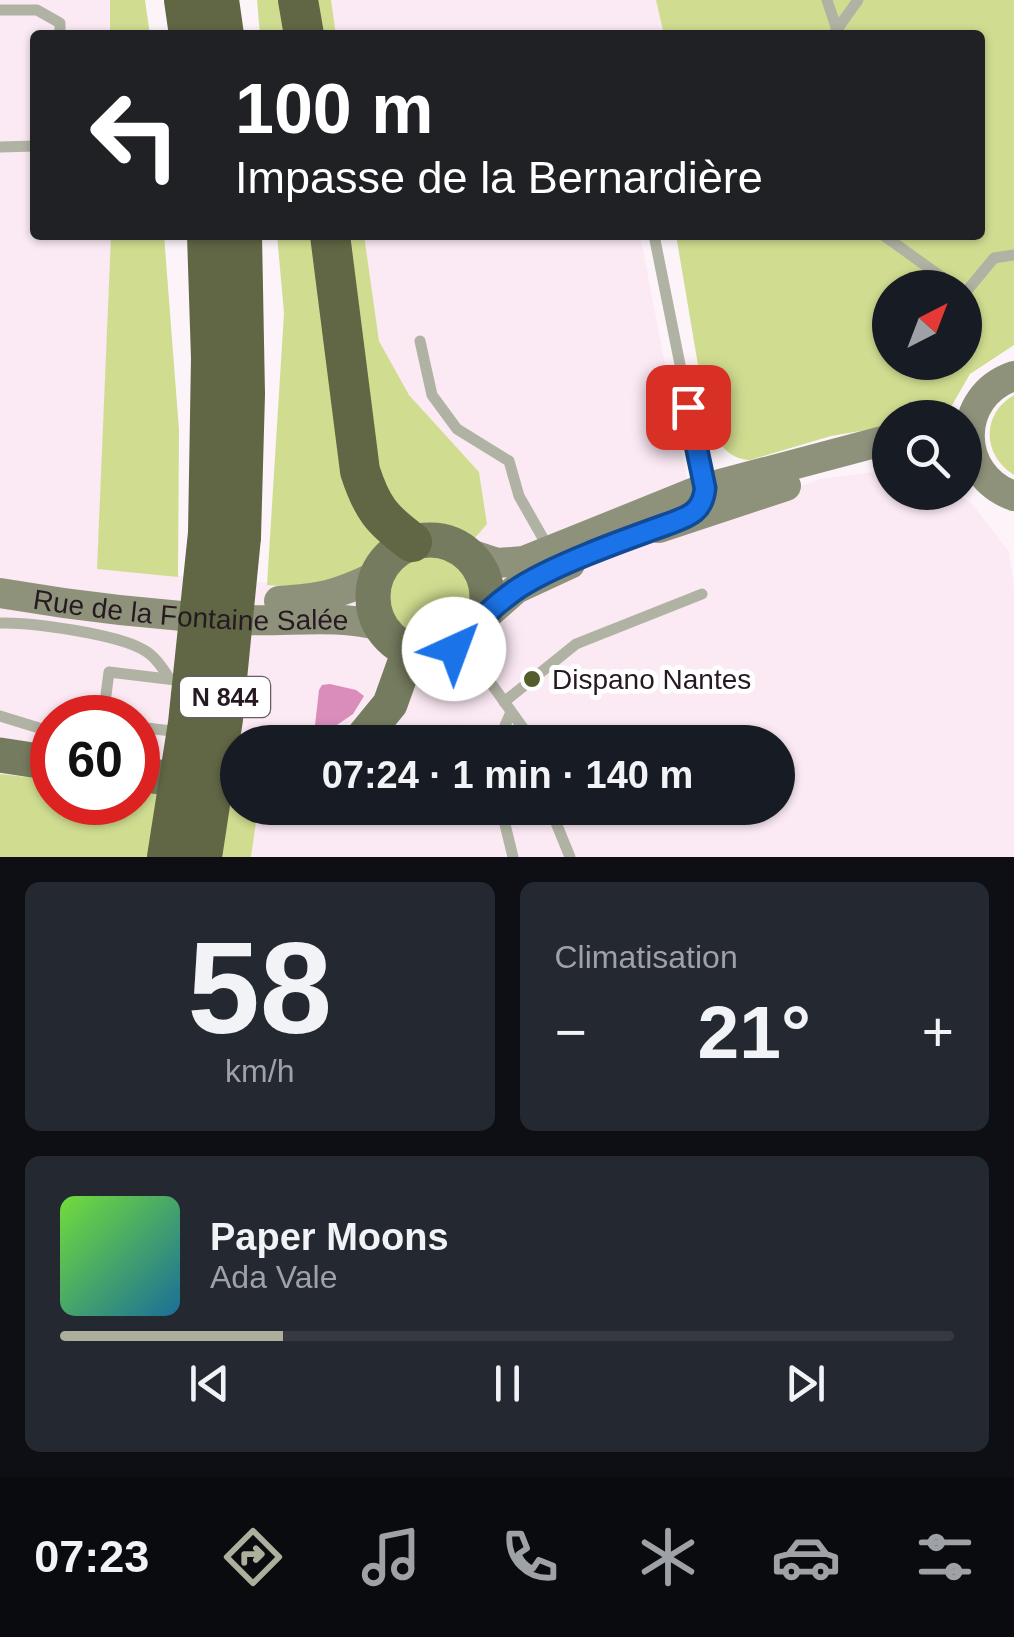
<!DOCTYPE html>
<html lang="fr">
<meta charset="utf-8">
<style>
body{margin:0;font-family:Arial,sans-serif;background:#242831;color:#f1f3f6;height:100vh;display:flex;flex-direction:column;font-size:38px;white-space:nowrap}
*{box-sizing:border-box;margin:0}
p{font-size:32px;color:#9ea1a6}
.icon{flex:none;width:55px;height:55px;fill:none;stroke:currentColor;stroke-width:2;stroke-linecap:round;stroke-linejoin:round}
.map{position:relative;height:857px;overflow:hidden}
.side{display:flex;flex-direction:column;gap:25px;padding:25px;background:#0d0f14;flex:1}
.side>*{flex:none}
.banner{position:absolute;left:30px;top:30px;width:955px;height:210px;border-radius:10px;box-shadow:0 2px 8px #0004;background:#202124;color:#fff;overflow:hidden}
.needle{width:65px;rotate:42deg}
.controls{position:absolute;left:872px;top:270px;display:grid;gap:20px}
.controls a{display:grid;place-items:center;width:110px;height:110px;border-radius:50%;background:#171b24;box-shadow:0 2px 8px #0004;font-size:50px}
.speed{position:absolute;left:30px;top:695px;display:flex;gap:20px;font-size:50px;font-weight:700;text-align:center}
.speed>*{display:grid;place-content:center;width:130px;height:130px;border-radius:50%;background:#171b24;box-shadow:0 2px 8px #0004;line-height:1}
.speed .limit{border:15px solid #d22;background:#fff;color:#111}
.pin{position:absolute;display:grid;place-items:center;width:85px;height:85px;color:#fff;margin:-42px;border-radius:20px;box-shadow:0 5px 15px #0006}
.me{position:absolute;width:110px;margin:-55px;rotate:43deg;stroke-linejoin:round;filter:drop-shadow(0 0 8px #0008)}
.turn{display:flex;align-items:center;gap:35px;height:210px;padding:0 40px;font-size:45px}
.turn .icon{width:130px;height:130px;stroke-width:2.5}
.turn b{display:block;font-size:70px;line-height:85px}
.big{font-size:75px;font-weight:800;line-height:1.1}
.side .card{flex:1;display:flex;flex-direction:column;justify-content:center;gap:15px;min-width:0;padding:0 35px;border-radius:15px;background:#242831}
.side .dial{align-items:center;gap:0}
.dial b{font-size:130px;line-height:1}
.song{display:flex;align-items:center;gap:30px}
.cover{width:120px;height:120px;border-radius:15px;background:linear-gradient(135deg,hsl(100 70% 55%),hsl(200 70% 35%))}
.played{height:10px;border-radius:5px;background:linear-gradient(90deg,#abaf9b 25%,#363941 25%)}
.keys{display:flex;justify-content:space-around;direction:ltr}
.heat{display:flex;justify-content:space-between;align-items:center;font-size:55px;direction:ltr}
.side .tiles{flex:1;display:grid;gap:25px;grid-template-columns:1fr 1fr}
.card:last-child{grid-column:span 2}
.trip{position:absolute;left:220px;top:725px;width:575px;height:100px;border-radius:50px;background:#171b24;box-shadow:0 2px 8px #0004;font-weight:800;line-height:100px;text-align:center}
.tabs{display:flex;height:160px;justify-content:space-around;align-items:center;background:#090b0e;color:#9ea1a6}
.tabs .icon{width:70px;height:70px}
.tabs .active{color:#abaf9b}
.tabs b{font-size:45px;color:#f1f3f6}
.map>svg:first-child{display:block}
.built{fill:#fbe9f3}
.green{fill:#d0dd90;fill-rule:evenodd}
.water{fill:#da8dbb}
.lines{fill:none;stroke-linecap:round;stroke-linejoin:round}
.lane{stroke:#b0b3a3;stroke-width:11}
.secondary{stroke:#8e927b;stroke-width:30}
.primary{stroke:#757b5e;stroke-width:35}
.highway{stroke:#616645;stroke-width:40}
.highway-bridge{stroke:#616645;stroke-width:40}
.route-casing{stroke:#114b97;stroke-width:25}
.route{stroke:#1a73e8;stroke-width:18}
.poi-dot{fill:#555c2b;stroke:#fff;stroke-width:4}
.labels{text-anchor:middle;stroke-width:10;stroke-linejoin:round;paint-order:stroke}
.shield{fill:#fff;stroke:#675e64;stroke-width:2.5}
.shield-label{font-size:25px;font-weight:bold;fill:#261921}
.street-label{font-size:28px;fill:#261921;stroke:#fff}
.poi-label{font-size:28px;fill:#261921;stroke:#fff;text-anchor:start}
</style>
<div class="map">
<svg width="1014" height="857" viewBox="0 0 1014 857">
<rect width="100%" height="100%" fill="#fcf4f8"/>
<path class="built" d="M0 0H110V35H35V235H111L98 569 424 596 487 524 479 472 409 395 379 341 364 235H640L696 526 820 479 890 470V492L956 493 972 504 1009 552 1014 588V857H251L258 808H778V742H238L237 803 138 791V718H52V780L0 774Z
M331 0H656L664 35H336Z"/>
<path class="green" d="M110 0H145L150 35H110Z
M257 0H331L336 35H260Z
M656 0H1014V345L970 374 951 407 942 414 930 417 890 418V426L831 436 750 460C728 459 718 443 708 424L676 235H980V35H664ZM890 288H965V362H890Z
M111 235H164L179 430 178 577 97 569Z
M277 235H364L379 341 409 395 479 472 487 524 454 562C519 616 397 690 386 594L267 585 284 313Z
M1014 395V475C982 455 981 414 1014 395Z
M0 774 52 780V802H138V791L237 803 238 808H258L251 857H0Z"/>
<path class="water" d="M330 684 356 690 364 696 353 714 318 738 314 734 319 690 322 685Z"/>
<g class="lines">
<path class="lane" d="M827 0 837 30
M0 10H37L60 23V35
M833 35 858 0
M0 147 35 146
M654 235 704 484
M883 235 957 288
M965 293 994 258 1014 255
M420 341 432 395 457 429 509 461 519 496 548 547
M0 623C31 622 115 634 142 649 154 655 162 667 169 678
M463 644 523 728 530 742
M504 702 576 644 702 594
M0 716 52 732
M103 718 109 672 184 681
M138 727 180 732
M498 742 511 712
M501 808 513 857
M550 808 570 857"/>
<g class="secondary">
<path d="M1014 376C955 396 955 475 1014 496"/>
<path d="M659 528 786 486"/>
<path d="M467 553 497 563 524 561 705 488 890 439"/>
<path id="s1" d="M0 593C81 607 161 616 244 620 290 622 336 614 381 626"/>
<path d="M279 601C322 598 337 595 376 576"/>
<path d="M484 617 516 589 570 564"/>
</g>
<path class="primary" d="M373 597a57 57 0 1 1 114 0a57 57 0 1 1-114 0Z
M359 742 390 704 409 651
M0 755 52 763
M138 774 238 788"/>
<path class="highway" d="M184 0 189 35
M219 0 224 35
M298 0 304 35
M207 235 211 358 208 533
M330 235 360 471C372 508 381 519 412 542
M241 537 245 394 242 235"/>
<path class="highway-bridge" d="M167 857 188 723 208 533
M202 857 223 719 241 537"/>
</g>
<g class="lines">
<defs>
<path id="route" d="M454 649C470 641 474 629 485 616 492 607 505 598 514 591 549 566 629 538 671 523 690 516 703 511 705 488L688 407"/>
</defs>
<use href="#route" class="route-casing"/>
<use href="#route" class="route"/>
</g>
<circle class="poi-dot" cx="532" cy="679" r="10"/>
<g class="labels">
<rect class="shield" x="180" y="677" width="90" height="40" rx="8"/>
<g class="shield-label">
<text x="225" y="706">N 844</text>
</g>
<g class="street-label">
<text dy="10" stroke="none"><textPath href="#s1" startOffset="192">Rue de la Fontaine Salée</textPath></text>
</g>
<g class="poi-label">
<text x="552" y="689">Dispano Nantes</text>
</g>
</g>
</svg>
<div class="controls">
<a><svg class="needle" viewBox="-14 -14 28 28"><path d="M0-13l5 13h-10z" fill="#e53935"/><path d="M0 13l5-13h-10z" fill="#9ea1a6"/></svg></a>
<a><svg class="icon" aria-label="search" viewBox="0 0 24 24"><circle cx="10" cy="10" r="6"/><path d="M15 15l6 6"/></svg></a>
</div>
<div class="speed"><div class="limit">60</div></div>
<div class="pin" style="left:688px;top:407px;background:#d93025"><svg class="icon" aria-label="arrive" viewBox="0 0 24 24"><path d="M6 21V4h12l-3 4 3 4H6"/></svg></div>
<svg class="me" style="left:454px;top:649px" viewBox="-20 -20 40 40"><circle r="19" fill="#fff"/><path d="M0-13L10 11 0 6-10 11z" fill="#1a73e8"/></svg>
<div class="trip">07:24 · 1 min · 140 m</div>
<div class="banner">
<div class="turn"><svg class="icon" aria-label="left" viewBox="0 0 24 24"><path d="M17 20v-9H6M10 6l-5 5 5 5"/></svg><div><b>100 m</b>Impasse de la Bernardière</div></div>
</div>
</div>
<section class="side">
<div class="tiles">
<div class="card dial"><b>58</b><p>km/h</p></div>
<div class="card"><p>Climatisation</p>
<div class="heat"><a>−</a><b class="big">21°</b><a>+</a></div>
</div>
<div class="card">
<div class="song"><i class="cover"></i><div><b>Paper Moons</b><p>Ada Vale</p></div></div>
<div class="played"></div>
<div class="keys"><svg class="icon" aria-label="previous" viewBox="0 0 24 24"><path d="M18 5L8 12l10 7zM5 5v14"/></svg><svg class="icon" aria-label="pause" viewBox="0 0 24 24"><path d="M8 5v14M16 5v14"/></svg><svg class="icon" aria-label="next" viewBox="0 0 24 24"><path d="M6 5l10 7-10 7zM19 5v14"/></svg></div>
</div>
</div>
</section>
<nav class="tabs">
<b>07:23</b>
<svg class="icon active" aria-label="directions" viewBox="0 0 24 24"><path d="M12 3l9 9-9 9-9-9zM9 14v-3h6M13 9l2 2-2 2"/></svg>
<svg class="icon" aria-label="music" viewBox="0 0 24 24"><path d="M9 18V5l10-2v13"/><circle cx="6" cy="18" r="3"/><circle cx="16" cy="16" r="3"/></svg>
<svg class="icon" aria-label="phone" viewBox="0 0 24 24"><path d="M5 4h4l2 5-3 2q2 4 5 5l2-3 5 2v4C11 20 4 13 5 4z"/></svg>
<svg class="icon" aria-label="climate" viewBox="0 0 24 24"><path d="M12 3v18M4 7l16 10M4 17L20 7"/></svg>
<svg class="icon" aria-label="car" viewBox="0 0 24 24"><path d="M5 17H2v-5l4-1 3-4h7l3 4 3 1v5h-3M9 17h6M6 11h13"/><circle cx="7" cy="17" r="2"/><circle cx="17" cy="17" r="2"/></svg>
<svg class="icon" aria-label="filters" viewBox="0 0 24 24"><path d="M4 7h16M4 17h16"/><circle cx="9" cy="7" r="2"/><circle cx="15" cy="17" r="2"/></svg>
</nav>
